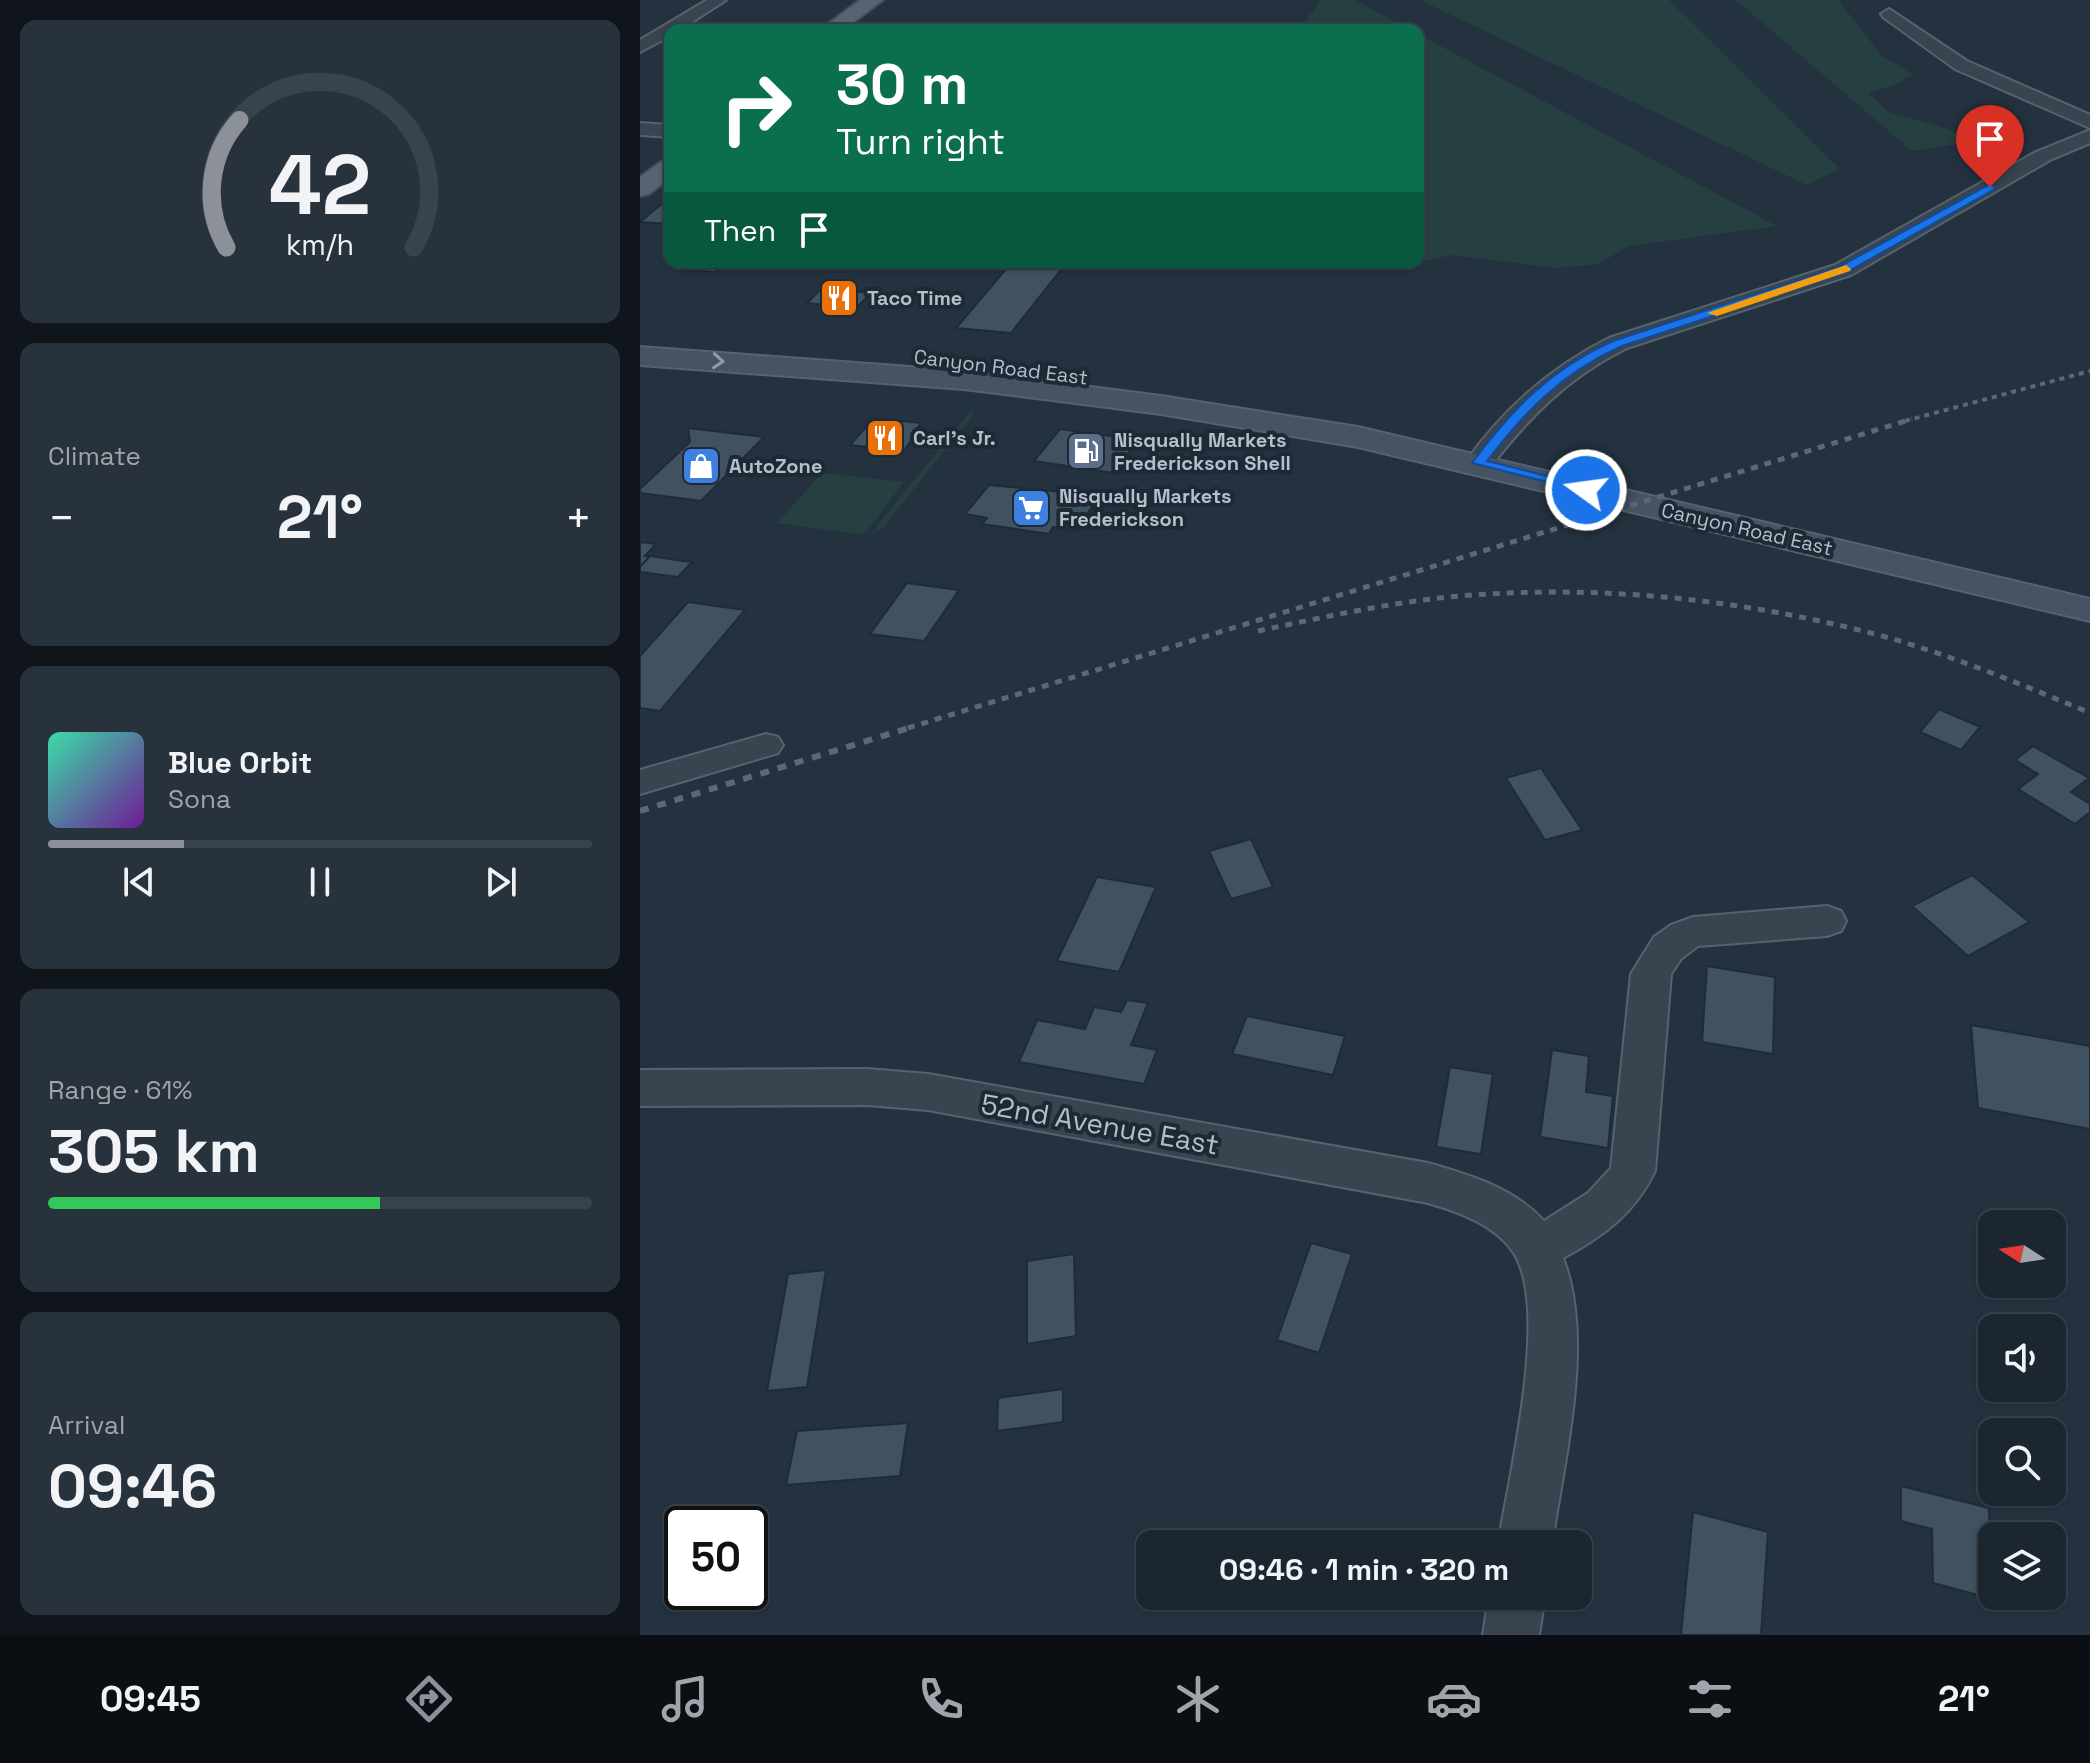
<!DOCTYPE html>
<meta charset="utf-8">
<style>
body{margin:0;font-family:"Space Grotesk",sans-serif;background:#28323c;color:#f1f3f6;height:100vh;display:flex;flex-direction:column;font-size:30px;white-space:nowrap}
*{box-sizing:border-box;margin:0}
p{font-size:26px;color:#a0a5ab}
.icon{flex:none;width:44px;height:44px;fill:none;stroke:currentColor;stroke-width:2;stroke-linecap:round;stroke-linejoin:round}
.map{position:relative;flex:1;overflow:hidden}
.details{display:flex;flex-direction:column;gap:20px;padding:20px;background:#0f151a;width:640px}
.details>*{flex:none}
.banner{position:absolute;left:24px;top:24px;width:760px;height:244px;border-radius:16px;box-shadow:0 2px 6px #0004,0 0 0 2px #39434c;background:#0b6e4f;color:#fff;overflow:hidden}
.needle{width:52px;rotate:282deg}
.fabs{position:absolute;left:1338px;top:1210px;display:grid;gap:16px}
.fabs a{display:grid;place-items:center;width:88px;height:88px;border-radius:16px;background:#1b2630;box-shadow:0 2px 6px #0004,0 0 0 2px #39434c;font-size:40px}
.speed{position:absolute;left:24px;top:1506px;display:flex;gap:16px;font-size:40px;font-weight:700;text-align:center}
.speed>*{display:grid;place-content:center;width:104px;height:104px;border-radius:50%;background:#1b2630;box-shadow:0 2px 6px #0004,0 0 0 2px #39434c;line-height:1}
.speed .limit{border:4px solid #111;border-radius:12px;background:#fff;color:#111}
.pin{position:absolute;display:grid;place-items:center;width:68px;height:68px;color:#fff;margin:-82px -34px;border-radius:50% 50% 50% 0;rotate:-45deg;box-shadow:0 0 8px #0007}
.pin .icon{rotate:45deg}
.me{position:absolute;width:88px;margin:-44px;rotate:284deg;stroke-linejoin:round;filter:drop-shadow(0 0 6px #0008)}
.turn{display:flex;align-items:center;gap:28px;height:168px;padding:0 40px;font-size:36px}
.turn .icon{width:104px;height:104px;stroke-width:2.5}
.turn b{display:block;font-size:56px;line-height:68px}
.then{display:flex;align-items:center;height:76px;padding:0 40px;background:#0003;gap:16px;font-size:30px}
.big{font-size:60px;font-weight:800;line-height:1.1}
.details .tile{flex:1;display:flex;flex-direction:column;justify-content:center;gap:12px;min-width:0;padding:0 28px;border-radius:16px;background:#28323c}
.details .dial{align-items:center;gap:0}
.dial svg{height:208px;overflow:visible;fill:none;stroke:#39434c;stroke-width:7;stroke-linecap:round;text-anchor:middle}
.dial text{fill:#f1f3f6;stroke:none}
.song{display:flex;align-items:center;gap:24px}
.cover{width:96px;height:96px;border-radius:12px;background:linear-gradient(135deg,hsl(160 70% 55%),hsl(280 70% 35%))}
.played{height:8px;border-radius:4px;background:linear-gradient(90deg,#8c9099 25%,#39434c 25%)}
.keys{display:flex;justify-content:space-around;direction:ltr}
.heat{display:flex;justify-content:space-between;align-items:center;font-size:44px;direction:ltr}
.charge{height:12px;border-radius:6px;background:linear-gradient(90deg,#34c759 61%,#39434c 0)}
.trip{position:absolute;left:496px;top:1530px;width:456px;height:80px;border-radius:16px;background:#1b2630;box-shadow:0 2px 6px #0004,0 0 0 2px #39434c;font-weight:800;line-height:80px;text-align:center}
.tab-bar{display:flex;height:128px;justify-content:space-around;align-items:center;background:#0b0f13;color:#a0a5ab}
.tab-bar .icon{width:56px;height:56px}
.tab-bar .selected{color:#8c9099}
.tab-bar b{font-size:36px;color:#f1f3f6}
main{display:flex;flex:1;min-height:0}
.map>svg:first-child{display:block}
.green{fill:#264041}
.building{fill:#40515f;stroke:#1f2b37;stroke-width:2}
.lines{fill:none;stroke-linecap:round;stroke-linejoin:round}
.street-casing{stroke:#56626e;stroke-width:4}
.secondary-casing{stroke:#56626e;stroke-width:4}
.primary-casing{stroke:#424d59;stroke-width:4}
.street{fill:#384450;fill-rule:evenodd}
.secondary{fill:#465363;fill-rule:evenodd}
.primary{fill:#566370;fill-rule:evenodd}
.rail-far2{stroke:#5a6877;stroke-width:4;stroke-dasharray:5 5;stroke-linecap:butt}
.rail-far1{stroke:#5a6877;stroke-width:5;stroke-dasharray:7 7;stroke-linecap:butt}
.rail{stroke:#5a6877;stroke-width:6;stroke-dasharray:9 9;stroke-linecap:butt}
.oneway{stroke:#8e99a7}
.route{fill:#1a73e8;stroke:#114b97;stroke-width:2}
.slow{fill:#f59e0b}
.labels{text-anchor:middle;stroke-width:8;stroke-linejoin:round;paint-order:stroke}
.far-poi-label{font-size:20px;font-weight:bold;fill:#b5bfcb;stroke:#1d2935;text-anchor:start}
.far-street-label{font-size:20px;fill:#b5bfcb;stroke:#1d2935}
.near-street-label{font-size:28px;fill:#b5bfcb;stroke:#1d2935}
</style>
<main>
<section class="details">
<div class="tile dial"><svg viewBox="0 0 100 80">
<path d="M14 69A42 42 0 1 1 86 69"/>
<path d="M14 69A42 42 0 0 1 19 20" stroke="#8c9099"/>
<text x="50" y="56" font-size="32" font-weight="700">42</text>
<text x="50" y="72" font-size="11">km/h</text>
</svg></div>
<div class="tile"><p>Climate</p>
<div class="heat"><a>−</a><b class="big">21°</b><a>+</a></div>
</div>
<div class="tile">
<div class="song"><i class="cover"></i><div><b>Blue Orbit</b><p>Sona</p></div></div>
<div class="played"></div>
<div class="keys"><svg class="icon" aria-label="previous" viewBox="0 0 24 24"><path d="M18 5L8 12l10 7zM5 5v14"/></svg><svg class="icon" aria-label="pause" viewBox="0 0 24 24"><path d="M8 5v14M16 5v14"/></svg><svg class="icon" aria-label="next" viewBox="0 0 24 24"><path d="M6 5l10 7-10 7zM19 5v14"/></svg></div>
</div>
<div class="tile"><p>Range · 61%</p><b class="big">305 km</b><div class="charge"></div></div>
<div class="tile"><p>Arrival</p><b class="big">09:46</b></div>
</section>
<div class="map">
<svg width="1450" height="1635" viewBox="0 0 1450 1635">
<rect width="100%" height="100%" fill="#243240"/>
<path class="green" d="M681 0H715L771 30H659Z
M780 0H1029L1200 169 1167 185Z
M1096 0H1198L1242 56 1273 74 1259 83 1228 93 1248 112 1311 130 1327 142 1272 151Z
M778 34 1137 226 988 246 959 264 916 268 812 255 743 270 623 267 609 262H778Z
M330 412 334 414 242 529 232 532Z
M182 473 264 482 227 531 218 534 137 523Z"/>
<path class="building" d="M25 201 30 202V224L0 222Z
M35 262H86L75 272 36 269 33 264Z
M372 262H427L371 333 316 328Z
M182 288 231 293 216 308 167 303Z
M234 418 281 423 275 431H279L263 451 210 445Z
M48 428 124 437 61 501 0 493V489L50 442Z
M420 429 498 440 474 473 394 461Z
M349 485 422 492 419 495 456 501 436 531 413 527 409 534 342 524 347 518 325 514Z
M0 542 16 544 5 556H10L0 567Z
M10 556 36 560 52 562 38 577 0 572V567Z
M267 583 319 590 284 641 230 634Z
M48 602 105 610 20 711 0 708V656Z
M1299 709 1340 727 1321 750 1280 732Z
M1393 746 1449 778 1431 792 1450 804V812L1435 824 1378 789 1398 774 1375 760Z
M901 768 942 830 905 840 866 778Z
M611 839 633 887 591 899 569 851Z
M1332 875 1389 922 1328 956 1272 906Z
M457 877 516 887 479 972 417 961Z
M1067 966 1135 977 1133 1054 1062 1042Z
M487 1000 508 1003 491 1045 517 1050 504 1084 379 1062 397 1020 445 1029 454 1007 481 1012Z
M607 1016 705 1036 693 1075 592 1054Z
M1331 1025 1450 1046V1129L1338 1108Z
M912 1050 949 1056 946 1092 973 1096 968 1148 900 1137Z
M810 1067 853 1074 841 1154 796 1147Z
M671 1243 712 1254 679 1353 637 1340Z
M434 1254 436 1336 387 1344V1261Z
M186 1270 167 1387 127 1391 148 1274Z
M423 1389V1422L357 1431 358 1398Z
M268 1423 260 1476 146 1485 157 1431Z
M1261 1486 1349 1508 1352 1596H1368V1603L1293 1583 1292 1529 1261 1521Z
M1053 1512 1128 1532 1121 1635H1041Z"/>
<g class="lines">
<defs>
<path id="street" d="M67 0H86L40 30H30V36L0 52V40Z
M1249 9 1327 61 1450 115V128L1315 69 1243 17 1241 14Z
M0 123 30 125V137L0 135Z
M1450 130V143L1410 160 1211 275 987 348C928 377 888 418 849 469H829L825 463C863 409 911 367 969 338L1195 265 1396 152Z
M126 734 138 737 143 745 138 753 0 794V770Z
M1187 906 1201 911 1206 921 1201 931 1187 936 1058 946 1041 959 1031 974 1015 1171C995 1213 964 1236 923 1258 955 1340 924 1459 912 1544H858C869 1478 909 1312 875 1255 857 1225 819 1212 788 1203L288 1110 227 1105 0 1106V1070L227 1069 288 1074 788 1163C830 1175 874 1188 904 1221L948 1193 971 1168 991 974 1014 937 1031 925 1053 917Z
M849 1596H905L899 1635H843Z"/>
<path id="secondary" d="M0 347 324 371 521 396 718 427 1450 599V621L718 447 521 414 324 389 0 365Z"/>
<path id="primary" d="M220 0H243L203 30H180Z
M30 160V178L9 194 0 196V177L21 162Z"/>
</defs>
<use href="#street" class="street-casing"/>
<use href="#secondary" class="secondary-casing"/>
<use href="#primary" class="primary-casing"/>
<use href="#street" class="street"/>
<use href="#secondary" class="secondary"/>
<use href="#primary" class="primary"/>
<path class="rail-far2" d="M1265 421 1450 371"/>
<path class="rail-far1" d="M618 631C689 616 760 600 833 595 972 585 1112 601 1246 637 1316 657 1383 685 1450 713
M268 728 1272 419"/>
<path class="rail" d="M0 811 275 726"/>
</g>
<defs><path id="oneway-chevron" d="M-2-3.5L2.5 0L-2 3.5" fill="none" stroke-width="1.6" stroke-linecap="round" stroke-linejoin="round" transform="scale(2)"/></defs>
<use class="oneway" href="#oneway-chevron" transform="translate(78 361) rotate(4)"/>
<path class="route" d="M1350 184 1355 187 1353 190 1207 272 982 346C922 373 887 409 847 461L951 487V493L832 463C872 409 911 369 973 341L1199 267Z"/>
<path class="slow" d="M1206 265 1211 269 1210 271 1077 316 1067 313Z"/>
<defs>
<symbol id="restaurant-square" viewBox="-11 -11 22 22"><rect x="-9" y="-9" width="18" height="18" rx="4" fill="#e8710a" stroke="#1d2935"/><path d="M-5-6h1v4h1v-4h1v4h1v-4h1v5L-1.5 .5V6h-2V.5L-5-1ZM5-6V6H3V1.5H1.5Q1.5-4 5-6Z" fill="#fff"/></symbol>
<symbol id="fuel-square" viewBox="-11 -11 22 22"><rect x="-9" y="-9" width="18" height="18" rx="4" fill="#5c6f8a" stroke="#1d2935"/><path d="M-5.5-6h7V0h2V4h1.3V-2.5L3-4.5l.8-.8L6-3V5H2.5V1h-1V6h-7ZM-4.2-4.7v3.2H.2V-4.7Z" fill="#fff"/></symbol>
<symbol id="shop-square" viewBox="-11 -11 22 22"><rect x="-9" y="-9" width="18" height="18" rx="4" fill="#3f7fe0" stroke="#1d2935"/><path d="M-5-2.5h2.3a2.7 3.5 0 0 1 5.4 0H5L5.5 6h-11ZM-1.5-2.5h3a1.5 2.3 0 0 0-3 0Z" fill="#fff"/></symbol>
<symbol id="supermarket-square" viewBox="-11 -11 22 22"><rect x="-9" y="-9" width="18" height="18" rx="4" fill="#3f7fe0" stroke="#1d2935"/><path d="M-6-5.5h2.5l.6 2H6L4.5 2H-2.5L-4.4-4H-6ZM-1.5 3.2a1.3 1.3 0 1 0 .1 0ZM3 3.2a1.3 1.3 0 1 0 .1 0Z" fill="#fff"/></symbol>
</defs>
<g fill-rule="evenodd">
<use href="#restaurant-square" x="177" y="276" width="44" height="44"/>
<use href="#restaurant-square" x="223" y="416" width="44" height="44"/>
<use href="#fuel-square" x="424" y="429" width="44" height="44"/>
<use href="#shop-square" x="39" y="444" width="44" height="44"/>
<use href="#supermarket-square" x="369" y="486" width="44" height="44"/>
</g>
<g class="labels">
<g class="far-poi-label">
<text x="227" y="305">Taco Time</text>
<text x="273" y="445">Carl's Jr.</text>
<text x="474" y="447">Nisqually Markets<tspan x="474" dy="23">Frederickson Shell</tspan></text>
<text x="89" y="473">AutoZone</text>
<text x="419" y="503">Nisqually Markets<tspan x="419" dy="23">Frederickson</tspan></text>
</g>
<g class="far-street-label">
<text transform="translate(361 367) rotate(7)" y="7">Canyon Road East</text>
<text transform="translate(1107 529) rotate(13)" y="7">Canyon Road East</text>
</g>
<g class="near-street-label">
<text transform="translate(460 1124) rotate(10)" y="10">52nd Avenue East</text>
</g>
</g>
</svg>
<div class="fabs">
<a><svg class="needle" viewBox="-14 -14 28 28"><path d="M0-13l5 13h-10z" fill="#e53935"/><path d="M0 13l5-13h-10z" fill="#a0a5ab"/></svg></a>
<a><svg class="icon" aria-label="sound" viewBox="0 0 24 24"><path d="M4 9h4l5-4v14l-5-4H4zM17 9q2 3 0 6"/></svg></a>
<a><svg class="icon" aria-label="search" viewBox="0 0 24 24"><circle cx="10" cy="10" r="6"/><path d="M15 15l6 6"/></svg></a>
<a><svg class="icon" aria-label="layers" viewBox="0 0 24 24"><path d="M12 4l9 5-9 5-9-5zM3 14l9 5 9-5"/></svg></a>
</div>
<div class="speed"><div class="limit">50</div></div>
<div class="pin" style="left:1350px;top:187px;background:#d93025"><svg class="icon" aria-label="arrive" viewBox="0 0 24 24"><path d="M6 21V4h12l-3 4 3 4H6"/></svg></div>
<svg class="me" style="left:946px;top:490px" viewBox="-20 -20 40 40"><circle r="17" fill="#1a73e8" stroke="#fff" stroke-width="3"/><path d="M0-11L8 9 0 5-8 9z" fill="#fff"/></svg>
<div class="trip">09:46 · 1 min · 320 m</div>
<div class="banner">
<div class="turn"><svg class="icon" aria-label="right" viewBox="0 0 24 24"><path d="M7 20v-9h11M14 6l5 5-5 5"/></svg><div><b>30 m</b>Turn right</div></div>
<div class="then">Then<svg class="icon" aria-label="arrive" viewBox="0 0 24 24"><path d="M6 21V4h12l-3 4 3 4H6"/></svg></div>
</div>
</div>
</main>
<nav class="tab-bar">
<b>09:45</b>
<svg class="icon selected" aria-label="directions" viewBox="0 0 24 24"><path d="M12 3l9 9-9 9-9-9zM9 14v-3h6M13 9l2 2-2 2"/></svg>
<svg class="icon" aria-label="music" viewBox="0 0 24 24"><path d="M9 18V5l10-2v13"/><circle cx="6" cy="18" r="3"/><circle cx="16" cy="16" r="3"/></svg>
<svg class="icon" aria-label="phone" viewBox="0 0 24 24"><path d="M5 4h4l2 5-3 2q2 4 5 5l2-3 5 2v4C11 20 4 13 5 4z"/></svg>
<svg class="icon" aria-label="climate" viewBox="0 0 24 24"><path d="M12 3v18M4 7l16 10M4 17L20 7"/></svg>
<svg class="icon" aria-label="car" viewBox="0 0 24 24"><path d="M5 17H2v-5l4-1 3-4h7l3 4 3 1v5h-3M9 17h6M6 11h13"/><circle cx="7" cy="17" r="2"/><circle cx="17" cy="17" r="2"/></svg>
<svg class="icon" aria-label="filters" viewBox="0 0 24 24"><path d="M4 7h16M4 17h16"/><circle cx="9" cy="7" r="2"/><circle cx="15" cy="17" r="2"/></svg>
<b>21°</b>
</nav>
